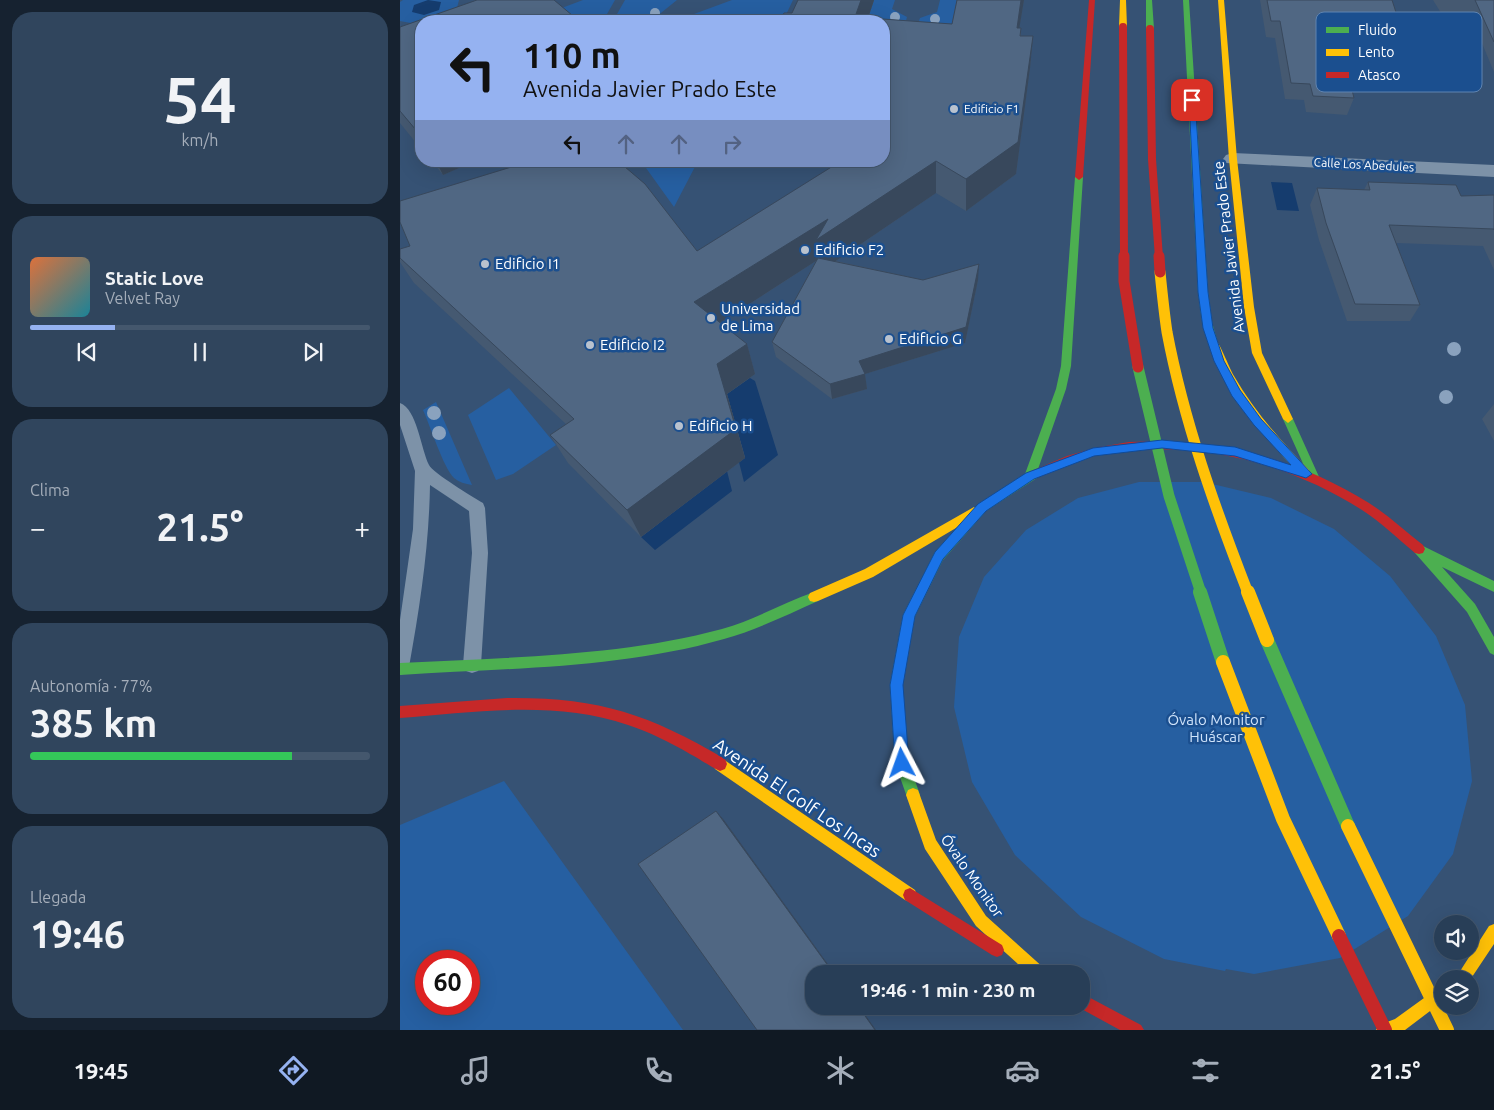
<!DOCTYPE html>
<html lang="es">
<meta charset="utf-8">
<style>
body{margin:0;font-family:Ubuntu,sans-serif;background:#30455d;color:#f1f3f6;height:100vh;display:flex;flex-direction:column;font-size:19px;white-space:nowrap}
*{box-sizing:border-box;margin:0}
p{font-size:16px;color:#a5aeba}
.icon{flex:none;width:28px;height:28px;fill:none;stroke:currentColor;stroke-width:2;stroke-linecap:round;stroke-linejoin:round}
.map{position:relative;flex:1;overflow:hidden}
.side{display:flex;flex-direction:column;gap:12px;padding:12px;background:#162230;width:400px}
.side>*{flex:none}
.guide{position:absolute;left:15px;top:15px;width:475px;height:152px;border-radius:20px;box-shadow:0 5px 20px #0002,0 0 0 1px #44576d;background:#95b2f1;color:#111;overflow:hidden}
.controls{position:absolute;left:1034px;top:915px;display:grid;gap:10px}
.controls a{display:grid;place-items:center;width:45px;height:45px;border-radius:50%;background:#283e57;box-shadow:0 5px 20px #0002,0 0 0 1px #44576d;font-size:25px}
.speed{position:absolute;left:15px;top:950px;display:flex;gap:10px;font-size:25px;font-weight:700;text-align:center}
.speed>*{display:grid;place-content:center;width:65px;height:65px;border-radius:50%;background:#283e57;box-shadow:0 5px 20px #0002,0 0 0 1px #44576d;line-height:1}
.speed .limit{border:8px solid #d22;background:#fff;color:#111}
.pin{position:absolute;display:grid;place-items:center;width:42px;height:42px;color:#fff;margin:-21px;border-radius:10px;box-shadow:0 2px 8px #0006}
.me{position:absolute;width:55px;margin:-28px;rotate:356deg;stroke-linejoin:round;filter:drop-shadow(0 0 4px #0008)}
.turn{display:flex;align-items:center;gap:18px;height:105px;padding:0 25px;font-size:22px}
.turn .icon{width:65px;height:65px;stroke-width:2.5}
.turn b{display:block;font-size:35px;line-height:42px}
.lanes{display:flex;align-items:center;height:48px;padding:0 25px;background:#0003;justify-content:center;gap:25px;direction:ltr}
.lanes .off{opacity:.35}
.big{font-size:38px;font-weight:700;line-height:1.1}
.side .tile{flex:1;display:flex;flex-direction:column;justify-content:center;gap:8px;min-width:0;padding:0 18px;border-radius:20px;background:#30455d}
.side .dial{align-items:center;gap:0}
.dial b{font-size:65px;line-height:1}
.song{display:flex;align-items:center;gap:15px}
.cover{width:60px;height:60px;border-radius:8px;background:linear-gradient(135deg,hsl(20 70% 55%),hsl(190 70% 35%))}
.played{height:5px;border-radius:2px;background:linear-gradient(90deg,#95b2f1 25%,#44576d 25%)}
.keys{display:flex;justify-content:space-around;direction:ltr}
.heat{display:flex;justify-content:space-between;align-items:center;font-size:28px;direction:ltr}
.charge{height:8px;border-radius:4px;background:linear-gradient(90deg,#34c759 77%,#44576d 0)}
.trip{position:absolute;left:405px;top:965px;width:285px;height:50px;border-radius:20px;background:#283e57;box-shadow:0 5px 20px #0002,0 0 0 1px #44576d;font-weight:700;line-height:50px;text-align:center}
.menu{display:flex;height:80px;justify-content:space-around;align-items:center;background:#101923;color:#a5aeba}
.menu .icon{width:35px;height:35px}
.menu .on{color:#95b2f1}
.menu b{font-size:22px;color:#f1f3f6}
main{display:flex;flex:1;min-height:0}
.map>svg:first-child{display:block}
.green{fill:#265fa1;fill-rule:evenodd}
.water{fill:#153c6e}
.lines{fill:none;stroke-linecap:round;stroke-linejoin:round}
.lane{fill:#7d92a8;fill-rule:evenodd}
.street{fill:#7d92a8;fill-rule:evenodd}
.fast{fill:#4caf50;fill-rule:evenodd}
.slow{fill:#ffc107;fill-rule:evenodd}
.jam{fill:#c62828;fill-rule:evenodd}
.fast-bridge-far1{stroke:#4caf50;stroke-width:11}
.fast-bridge{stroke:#4caf50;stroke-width:14}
.slow-bridge-far1{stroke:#ffc107;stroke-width:11}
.slow-bridge{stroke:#ffc107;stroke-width:14}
.jam-bridge-far2{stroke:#c62828;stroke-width:8}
.jam-bridge-far1{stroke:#c62828;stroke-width:11}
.jam-bridge{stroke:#c62828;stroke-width:14}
.tree{fill:#8aa2be}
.wall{fill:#455971}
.shaded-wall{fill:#38485c}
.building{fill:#506783;stroke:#38485c}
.route{fill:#1a73e8;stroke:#114b97}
.poi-dot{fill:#b9c2ce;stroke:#1b4f8f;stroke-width:2}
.labels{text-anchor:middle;stroke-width:5;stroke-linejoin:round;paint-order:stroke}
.far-poi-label{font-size:12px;fill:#fff;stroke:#1b4f8f;text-anchor:start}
.far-street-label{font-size:12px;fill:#fff;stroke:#1b4f8f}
.street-label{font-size:15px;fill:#fff;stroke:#1b4f8f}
.poi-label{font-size:15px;fill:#fff;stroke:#1b4f8f;text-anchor:start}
.park-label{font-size:15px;fill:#cfe3fa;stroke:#1b4f8f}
.near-street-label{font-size:18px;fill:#fff;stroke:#1b4f8f}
.key{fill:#1b4f8f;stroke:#5f84b1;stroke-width:1}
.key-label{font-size:14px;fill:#fff}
</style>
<main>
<section class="side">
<div class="tile dial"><b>54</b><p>km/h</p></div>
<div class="tile">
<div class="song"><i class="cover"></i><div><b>Static Love</b><p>Velvet Ray</p></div></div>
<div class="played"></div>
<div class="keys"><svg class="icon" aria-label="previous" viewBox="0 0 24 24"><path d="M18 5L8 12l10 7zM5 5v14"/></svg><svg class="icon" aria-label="pause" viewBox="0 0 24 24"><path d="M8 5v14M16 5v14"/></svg><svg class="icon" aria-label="next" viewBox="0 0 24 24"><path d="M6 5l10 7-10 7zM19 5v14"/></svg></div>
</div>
<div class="tile"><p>Clima</p>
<div class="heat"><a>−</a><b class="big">21.5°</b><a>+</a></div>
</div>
<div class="tile"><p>Autonomía · 77%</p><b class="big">385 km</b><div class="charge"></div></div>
<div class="tile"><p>Llegada</p><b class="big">19:46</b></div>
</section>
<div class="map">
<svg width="1094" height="1030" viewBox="0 0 1094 1030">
<rect width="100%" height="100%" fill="#365274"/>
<path class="green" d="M3 0H59L57 8 16 24 0 21V2Z
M183 0H215L203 21H150L143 15Z
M225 0H277L251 21H213Z
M332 0H393L383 21H275Z
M474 0H495L492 9 507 17 500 43 484 21H467Z
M540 0H564L557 31 518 24 520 18 537 12Z
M241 161H298L274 207Z
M109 388 156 445 113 474 96 480 68 415Z
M36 402 72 485C65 484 59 482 54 478 43 467 30 425 23 410Z
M739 482H804L871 498 934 529 990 576 1036 636 1065 705 1072 781 1053 854 1008 916 940 958 854 974 826 969 825 971 764 959 681 917 615 855 572 782 554 707 559 637 584 577 626 530 678 498Z
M104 781 283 1030H0V825ZM26 961H69V1004H26Z"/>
<path class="water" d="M28 0 41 2 39 10 24 15 12 12 14 5Z
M871 182 892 183 899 211 877 210Z
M350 378 355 381 378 455 344 482 339 462 345 457 327 394Z
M327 471 332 491 255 550 241 537Z"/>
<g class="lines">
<path class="lane" d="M0 403C17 409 21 449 29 465 33 473 73 497 83 503L85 508 88 553 81 665 78 671 72 673 66 671 63 665 72 553 69 511 30 485C29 547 20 606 9 667L6 673 0 675V620L13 529 15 471 0 425Z"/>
<path class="street" d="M833 153 1094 165V177L826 163 823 159 826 155Z"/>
<path class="fast" d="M746 0H752L754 29 750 31 746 29Z
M783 0H789L808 292 812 322 817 340 812 344C802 339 800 303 798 292Z
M679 174 683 177 671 366 666 389 637 472 638 475 637 478 586 511 543 560 515 616 502 685 509 763 520 795 518 800 513 802 508 800 495 763 490 685 503 615 535 552 578 505 625 474 656 389 661 366 675 177Z
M888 415 893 419 920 479 919 482H911L910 479 883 419Z
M1019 544 1094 581V592L1042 567 1075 604 1094 637V655L1090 653 1067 612 1015 553 1013 549 1015 545Z
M414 592 418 593 420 597 418 601C387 615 356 630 324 639 219 669 107 668 0 675V663C107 657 218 657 322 629 354 620 383 603 414 592Z"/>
<path class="slow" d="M720 0H726L727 27 723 29 719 27Z
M818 0H824L837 159 854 307 862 353 893 419 888 423 883 419 852 353 844 307 829 159Z
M812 336C819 339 829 368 834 376 854 411 881 441 909 470L910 473 909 476H901C862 435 829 393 807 340Z
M574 507 578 509 580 512 578 515 473 577 418 601 414 602 410 601 408 597 410 593 465 569Z
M320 757 515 890 517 895 515 900 510 902 505 900 315 769 313 764 315 759Z
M513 788 518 790 536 840 586 916 645 969 647 974H629L576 926 525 849 506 795 508 790Z
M1094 924V944L1070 980V979H1055L1089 926Z
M1042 985V1002L1005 1030H976L979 1025 995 1019Z"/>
<path class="jam" d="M689 0H695L683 177 679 180 675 177Z
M765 441C840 445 905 463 969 503 988 515 1005 531 1023 545L1025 549 1023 553 1019 554 1015 553C997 538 981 522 962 510 882 459 786 437 693 456 672 461 653 473 633 479L629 478 628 475 629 472 667 456 694 448 729 442Z
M107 698C197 697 247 713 325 759L327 764 325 769 320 771C309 766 300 759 290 754 270 742 249 732 228 725 155 700 75 712 0 718V706Z
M510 888 602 945 604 950 602 955 597 957 592 955 505 900 503 895 505 890Z
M681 993 741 1025 744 1030H720L676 1006H681Z"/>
<path class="fast-bridge-far1" d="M738 367 769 496 801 593"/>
<path class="fast-bridge" d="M800 592 823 662
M867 640 948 826"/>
<path class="slow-bridge-far1" d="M760 272C762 292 764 312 767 332 784 422 815 508 848 593"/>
<path class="slow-bridge" d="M848 592 867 640
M823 662 883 819 939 936
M948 826 1047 1030"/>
<path class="jam-bridge-far2" d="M723 27 724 258
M750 29 752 159 759 258"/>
<path class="jam-bridge-far1" d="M724 256V281L738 367
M759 256 760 272"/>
<path class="jam-bridge" d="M939 936 985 1030"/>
</g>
<g class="tree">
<circle cx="255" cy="13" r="5"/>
<circle cx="495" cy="17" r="5"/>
<circle cx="535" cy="19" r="5"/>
<circle cx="1054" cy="349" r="7"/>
<circle cx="1046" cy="397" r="7"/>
<circle cx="34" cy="413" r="7"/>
<circle cx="39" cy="433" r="7"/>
</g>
<path class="wall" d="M398 0H474L468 18 552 24 557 0H624L619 28H621V36H633L630 68 616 174 566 211 536 193 436 261 523 280H578L565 343 465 374 467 389 432 399 376 357 372 342 416 261 320 323 347 344 355 374 327 394 345 458 241 537 168 463 150 435 166 424 14 283 0 262V249L297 251 484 161V21L392 13Z
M860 0H992L1016 74 1009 91 951 87 954 98 947 115 906 112 904 100 885 99 875 38 866 37Z
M1033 0H1094V72L1069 12 1041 13Z
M21 21V149L0 123V27Z
M32 161H75L43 175Z
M968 182 1061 196 1094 195V270L1083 246 996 243 1020 305 1010 321H947L919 240 910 205 917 188 964 190Z
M1094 404V441L1082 419Z"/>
<path class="shaded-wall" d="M461 0H474L467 21 455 17Z
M621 0H624L614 60 617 28Z
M633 36 630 68 616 174 566 211V179Z
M36 161H75L43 175Z
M536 161V193L421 271 419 259 304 333 294 302 428 219Z
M579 264 578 280 565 343 465 374 467 389 432 399 430 384Z
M347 344 355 374 327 394 345 458 241 537 227 510 317 364Z
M316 811 324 820 435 974H434Z
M458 1006H459L476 1030H475Z"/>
<path class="building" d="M77 0H154L179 21H21V136L0 111V27Z
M398 0H461L455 17 552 24 557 0H621L617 28H621L620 36H633L618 142 566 179 536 161 416 240 428 219 294 302 347 344 317 364 336 429 227 510 150 435 174 419 0 258V249L10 246 0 222V201L131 161H218L245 184 297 251 441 161H484V135L486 133 484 132V21H380L384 13H392Z
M867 0H992L1016 74 947 70 954 98 913 96 910 84 891 83 880 21H871Z
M1075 0H1094V42Z
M968 182 1056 185 1061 196 1094 195V230V229L989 225 1020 305 955 304 926 223 917 188 970 190Z
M418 258 523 280 579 264 566 327 459 361 465 374 430 384 372 342Z
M316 811 434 974H414V1006H458L475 1030H357L238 864Z"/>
<path class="route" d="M789 98 795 100 808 292 813 328 824 361 840 390 861 419 912 474 906 478 835 456 762 448 694 456 634 479 586 511 543 559 515 616 503 685 509 763 507 768 502 770 497 768 495 763 490 685 503 615 535 552 578 504 626 473 693 448 762 440 835 447 891 465 854 425 832 396 814 361 803 328 798 292Z"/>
<g class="poi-dot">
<circle cx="554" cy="109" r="5"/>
<circle cx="405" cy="250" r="5"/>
<circle cx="85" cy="264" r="5"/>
<circle cx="311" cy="318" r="5"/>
<circle cx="489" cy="339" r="5"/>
<circle cx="190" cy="345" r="5"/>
<circle cx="279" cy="426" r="5"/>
</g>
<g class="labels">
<g class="far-poi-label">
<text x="564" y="113">Edificio F1</text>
</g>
<g class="far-street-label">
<text transform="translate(964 165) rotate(3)" y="4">Calle Los Abedules</text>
</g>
<g class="street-label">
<text transform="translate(829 247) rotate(-97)" y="5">Avenida Javier Prado Este</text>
<text transform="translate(572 876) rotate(55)" y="5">Óvalo Monitor</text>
</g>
<g class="poi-label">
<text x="415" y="255">Edificio F2</text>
<text x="95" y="269">Edificio I1</text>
<text x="321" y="314">Universidad<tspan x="321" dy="17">de Lima</tspan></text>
<text x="499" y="344">Edificio G</text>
<text x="200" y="350">Edificio I2</text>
<text x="289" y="431">Edificio H</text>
</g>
<g class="park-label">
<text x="816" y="725">Óvalo Monitor<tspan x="816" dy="17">Huáscar</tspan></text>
</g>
<g class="near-street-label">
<text transform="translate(397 798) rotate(34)" y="6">Avenida El Golf Los Incas</text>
</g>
</g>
<rect x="916" y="12" width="166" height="80" rx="8" class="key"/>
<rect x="926" y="27" width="23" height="6" fill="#4caf50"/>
<rect x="926" y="49" width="23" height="7" fill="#ffc107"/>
<rect x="926" y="72" width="23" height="6" fill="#c62828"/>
<g class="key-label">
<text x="958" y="35">Fluido</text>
<text x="958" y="57">Lento</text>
<text x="958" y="80">Atasco</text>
</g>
</svg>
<div class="controls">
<a><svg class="icon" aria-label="sound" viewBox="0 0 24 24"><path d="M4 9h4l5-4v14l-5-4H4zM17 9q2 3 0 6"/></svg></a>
<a><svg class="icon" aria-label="layers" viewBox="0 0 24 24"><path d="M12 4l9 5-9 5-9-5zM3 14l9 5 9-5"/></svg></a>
</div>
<div class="speed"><div class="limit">60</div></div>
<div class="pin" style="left:792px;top:100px;background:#d93025"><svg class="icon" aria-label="arrive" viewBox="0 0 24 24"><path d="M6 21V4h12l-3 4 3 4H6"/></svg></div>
<svg class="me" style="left:502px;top:763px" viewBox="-20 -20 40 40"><path d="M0-17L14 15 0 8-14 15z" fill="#1a73e8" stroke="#fff" stroke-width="4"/></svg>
<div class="trip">19:46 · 1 min · 230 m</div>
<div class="guide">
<div class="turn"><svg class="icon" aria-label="left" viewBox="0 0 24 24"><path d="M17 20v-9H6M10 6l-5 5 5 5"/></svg><div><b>110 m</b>Avenida Javier Prado Este</div></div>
<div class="lanes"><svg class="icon" aria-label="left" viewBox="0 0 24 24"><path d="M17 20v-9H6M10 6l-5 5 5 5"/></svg><svg class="icon off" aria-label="ahead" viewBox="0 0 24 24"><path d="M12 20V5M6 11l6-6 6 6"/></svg><svg class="icon off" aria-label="ahead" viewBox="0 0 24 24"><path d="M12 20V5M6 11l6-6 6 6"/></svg><svg class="icon off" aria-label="right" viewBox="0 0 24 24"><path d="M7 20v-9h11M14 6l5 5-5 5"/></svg></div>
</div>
</div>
</main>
<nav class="menu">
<b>19:45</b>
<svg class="icon on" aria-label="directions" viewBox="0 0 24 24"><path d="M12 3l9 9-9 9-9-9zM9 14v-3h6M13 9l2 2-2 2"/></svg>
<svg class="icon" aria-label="music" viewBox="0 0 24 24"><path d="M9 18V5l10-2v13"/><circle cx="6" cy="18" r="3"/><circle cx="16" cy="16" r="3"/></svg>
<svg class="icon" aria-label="phone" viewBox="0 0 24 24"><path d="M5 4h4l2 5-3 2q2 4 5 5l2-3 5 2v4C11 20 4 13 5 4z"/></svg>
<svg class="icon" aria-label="climate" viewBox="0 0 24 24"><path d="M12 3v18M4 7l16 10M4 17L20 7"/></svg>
<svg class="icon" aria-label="car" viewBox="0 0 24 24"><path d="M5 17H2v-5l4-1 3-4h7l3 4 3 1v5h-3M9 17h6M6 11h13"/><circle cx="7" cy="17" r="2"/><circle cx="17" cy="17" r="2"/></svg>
<svg class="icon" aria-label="filters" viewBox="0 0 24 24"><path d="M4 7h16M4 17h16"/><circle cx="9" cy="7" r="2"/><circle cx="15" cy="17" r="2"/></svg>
<b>21.5°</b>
</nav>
